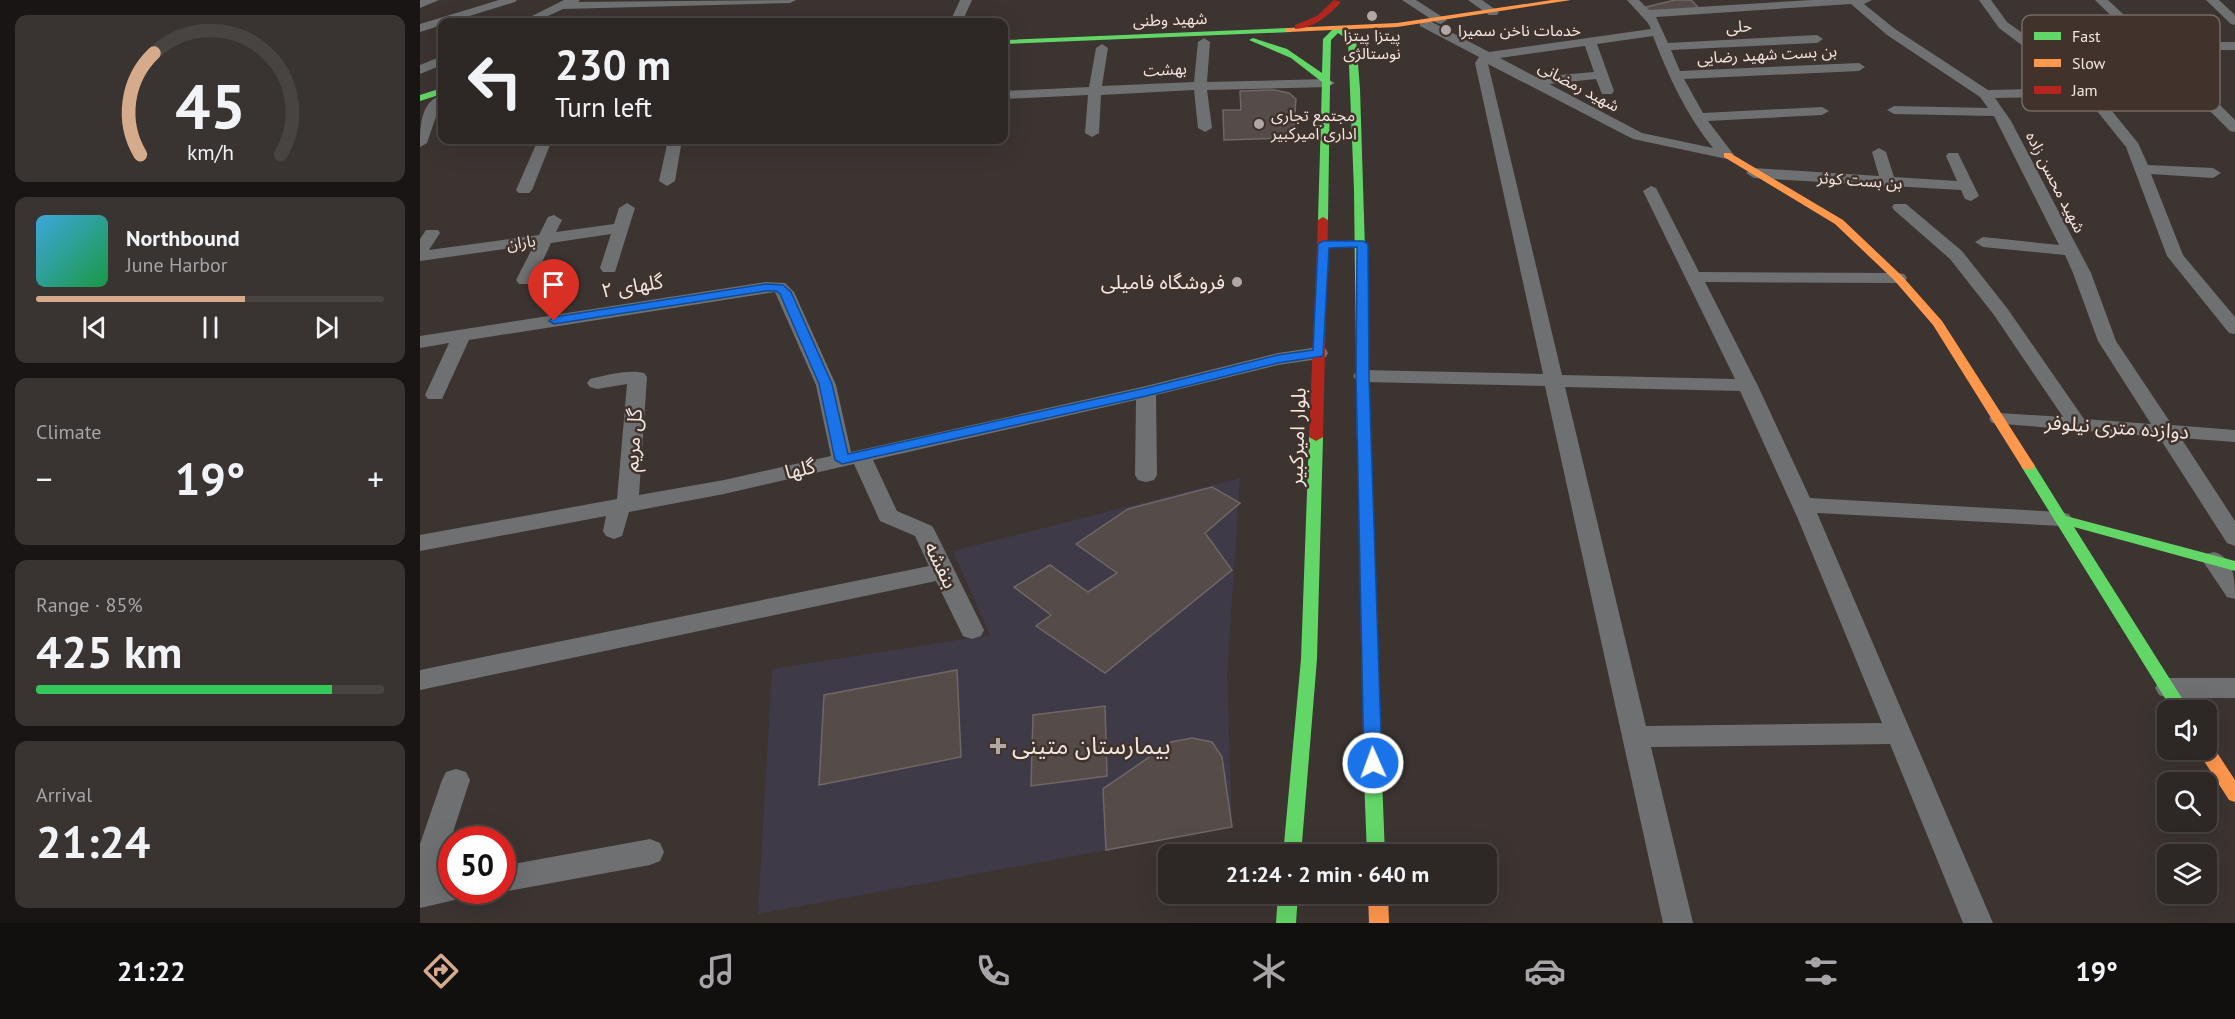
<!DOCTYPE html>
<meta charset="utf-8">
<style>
body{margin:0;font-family:"PT Sans","Noto Sans Arabic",sans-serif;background:#393332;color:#f1f3f6;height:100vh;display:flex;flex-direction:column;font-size:22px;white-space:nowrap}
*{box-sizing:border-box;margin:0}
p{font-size:20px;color:#a7a5a7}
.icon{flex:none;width:33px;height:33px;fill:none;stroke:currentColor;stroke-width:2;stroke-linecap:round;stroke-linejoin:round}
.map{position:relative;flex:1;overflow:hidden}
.details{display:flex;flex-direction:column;gap:15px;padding:15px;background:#191514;width:420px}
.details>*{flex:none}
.banner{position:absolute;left:18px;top:18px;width:570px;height:126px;border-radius:12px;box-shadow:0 6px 24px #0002,0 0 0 2px #484442;background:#2d2725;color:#f1f3f6;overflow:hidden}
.buttons{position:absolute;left:1737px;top:700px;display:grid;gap:12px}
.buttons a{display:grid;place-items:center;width:60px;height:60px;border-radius:12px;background:#2d2725;box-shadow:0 6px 24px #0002,0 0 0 2px #484442;font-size:30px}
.speed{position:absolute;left:18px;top:826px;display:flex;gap:12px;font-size:30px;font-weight:700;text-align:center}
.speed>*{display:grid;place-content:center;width:78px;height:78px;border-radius:50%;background:#2d2725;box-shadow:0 6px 24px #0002,0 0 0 2px #484442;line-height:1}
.speed .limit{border:9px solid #d22;background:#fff;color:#111}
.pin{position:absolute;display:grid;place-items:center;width:51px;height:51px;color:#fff;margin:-62px -26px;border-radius:50% 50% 50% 0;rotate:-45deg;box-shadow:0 0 6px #0007}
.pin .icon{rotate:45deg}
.me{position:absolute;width:66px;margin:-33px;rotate:358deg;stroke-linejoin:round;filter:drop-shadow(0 0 4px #0008)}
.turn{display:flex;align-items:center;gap:21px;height:126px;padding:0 18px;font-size:27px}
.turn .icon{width:78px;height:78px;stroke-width:2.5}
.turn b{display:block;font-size:42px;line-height:51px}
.big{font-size:45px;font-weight:600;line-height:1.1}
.details .card{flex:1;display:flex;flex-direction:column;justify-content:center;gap:9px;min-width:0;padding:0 21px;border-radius:12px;background:#393332}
.details .dial{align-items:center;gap:0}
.dial svg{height:156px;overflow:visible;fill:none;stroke:#484442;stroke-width:7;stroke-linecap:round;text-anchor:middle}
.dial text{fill:#f1f3f6;stroke:none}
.song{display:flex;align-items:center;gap:18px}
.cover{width:72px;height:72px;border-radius:9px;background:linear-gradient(135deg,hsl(200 70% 55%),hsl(140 70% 35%))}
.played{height:6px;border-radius:3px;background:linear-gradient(90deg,#d6ab8b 60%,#484442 60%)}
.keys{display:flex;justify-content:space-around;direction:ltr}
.heat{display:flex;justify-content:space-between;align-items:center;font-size:33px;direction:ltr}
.charge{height:9px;border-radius:4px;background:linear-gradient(90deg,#34c759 85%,#484442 0)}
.trip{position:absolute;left:738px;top:844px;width:339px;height:60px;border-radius:12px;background:#2d2725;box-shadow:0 6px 24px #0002,0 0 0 2px #484442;font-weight:600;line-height:60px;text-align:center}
.tab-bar{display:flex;height:96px;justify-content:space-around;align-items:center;background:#12100f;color:#a7a5a7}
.tab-bar .icon{width:42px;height:42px}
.tab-bar .selected{color:#d6ab8b}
.tab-bar b{font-size:27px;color:#f1f3f6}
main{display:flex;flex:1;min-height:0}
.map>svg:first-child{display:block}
.medical{fill:#3f3a48}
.building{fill:#554b48;stroke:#6f6765;stroke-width:1.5}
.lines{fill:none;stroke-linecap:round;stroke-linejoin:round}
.street{fill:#6e7071;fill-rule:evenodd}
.fast{fill:#63d668;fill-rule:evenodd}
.slow{fill:#ff974d;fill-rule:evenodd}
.jam{fill:#b3261e;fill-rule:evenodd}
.route{fill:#1a73e8;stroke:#114b97;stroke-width:1.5}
.poi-dot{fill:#b1a8a5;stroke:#41332c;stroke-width:2}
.labels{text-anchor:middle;stroke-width:5;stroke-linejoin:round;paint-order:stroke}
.far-street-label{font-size:16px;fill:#f0e7e3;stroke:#41332c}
.far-poi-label{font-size:16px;fill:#f0e7e3;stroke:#41332c;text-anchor:start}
.poi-label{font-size:20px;fill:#f0e7e3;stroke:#41332c;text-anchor:end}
.street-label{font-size:20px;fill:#f0e7e3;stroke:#41332c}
.near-poi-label{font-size:24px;fill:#f0e7e3;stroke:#41332c;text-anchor:start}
.key{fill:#41332c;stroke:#766963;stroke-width:1.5}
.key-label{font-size:16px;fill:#f0e7e3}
</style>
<main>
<section class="details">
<div class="card dial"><svg viewBox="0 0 100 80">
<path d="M14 69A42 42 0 1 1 86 69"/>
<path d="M14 69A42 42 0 0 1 21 17" stroke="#d6ab8b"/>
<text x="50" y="56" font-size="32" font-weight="700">45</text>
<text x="50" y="72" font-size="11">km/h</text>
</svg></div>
<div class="card">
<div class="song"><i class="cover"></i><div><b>Northbound</b><p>June Harbor</p></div></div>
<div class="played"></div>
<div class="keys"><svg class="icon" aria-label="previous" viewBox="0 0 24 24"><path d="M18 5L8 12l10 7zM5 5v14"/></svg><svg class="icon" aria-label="pause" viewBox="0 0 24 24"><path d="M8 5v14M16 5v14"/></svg><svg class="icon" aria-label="next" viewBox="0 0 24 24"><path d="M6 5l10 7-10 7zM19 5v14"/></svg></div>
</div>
<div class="card"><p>Climate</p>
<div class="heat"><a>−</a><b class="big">19°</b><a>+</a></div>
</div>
<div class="card"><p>Range · 85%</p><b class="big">425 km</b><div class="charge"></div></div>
<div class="card"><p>Arrival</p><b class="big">21:24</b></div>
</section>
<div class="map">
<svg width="1815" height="923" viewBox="0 0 1815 923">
<rect width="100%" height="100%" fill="#3c3431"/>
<path class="medical" d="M820 478 807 673 812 827 338 914 352 669 570 635 533 551Z"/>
<path class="building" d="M1255 0H1271L1281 10 1230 13 1226 7Z
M854 90 869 93 876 99 873 138 804 140 803 110H821L820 91Z
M792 487 820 503 785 533 812 570 685 673 616 626 631 615 594 587 630 565 668 592 697 573 656 544 708 509Z
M537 670 541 757 399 785 404 695Z
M685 706 687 776 611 786 613 715Z
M772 738 792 742 802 757 812 827 686 850 683 789 751 742Z"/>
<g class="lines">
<path class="street" d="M0 0H19L0 8Z
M79 0H97L95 2 30 22H22V25L0 32V24Z
M144 0H160L158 2 376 0 370 3 143 9 115 22H100Z
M540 0H552L542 22H530Z
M982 0H996L1027 20 1021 24 1017 23Z
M1048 0H1062L1079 12 1077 15H1069Z
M1207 0H1219L1229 10 1392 0H1452L1444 4 1475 29 1568 90 1659 88 1579 28 1559 0H1571L1587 22 1622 47 1670 48 1672 51 1666 55H1632L1662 76 1760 80 1745 64 1751 60 1756 61 1815 120V132L1810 131 1768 89 1670 84 1718 143 1728 165 1793 168 1801 173 1793 178 1731 174 1763 255 1815 317V334L1809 333 1747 256 1706 147 1665 96 1575 98 1591 121 1671 273 1696 341 1752 425 1815 430V442L1761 438 1815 521V546L1807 543 1739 437 1572 423 1569 419 1572 415 1579 413 1643 417 1574 315 1530 259 1474 210 1472 207 1474 204H1486L1542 251 1587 308 1664 419 1731 424 1678 341 1653 273 1645 255 1563 247 1555 242 1563 237 1639 245 1574 116 1474 114 1467 110 1474 106 1568 108 1560 97 1467 35 1431 4 1236 17 1248 43 1397 35 1403 39 1397 43 1251 50 1260 71 1439 63 1445 67 1439 71 1264 79 1283 113 1402 107 1409 111 1402 115 1288 121 1314 155 1307 159 1213 139 1068 64 1142 375 1315 379 1223 191 1231 186 1236 188 1279 272 1478 273 1484 274 1487 278 1484 282 1478 283 1285 282 1338 386 1390 498 1641 512 1649 514 1652 519 1649 524 1641 526 1397 513 1573 923H1543L1470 744 1231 747 1273 923H1243L1125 386 943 382 936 380 933 376 936 372 943 370 1123 374 1055 63 1059 57 1000 26V20H1008L1069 52 1231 29 1228 23ZM1233 36C1248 75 1266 115 1293 148L1222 133 1129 84 1176 79 1182 94H1192L1194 91 1177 44ZM1165 46 1174 72 1116 77 1080 58ZM1145 387 1320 391 1378 519 1462 723 1226 726Z
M1675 0H1688L1733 42 1788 46 1794 42H1815V50H1796L1790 54 1725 49Z
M1786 0H1799L1815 15V25L1811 24Z
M784 38 790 42 787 82 908 79 915 83 908 87 787 90 792 128 785 132 778 128 774 90 681 95 679 133 672 137 665 133 668 95 584 99V91L669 87 676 48 682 44 688 48 682 86 774 82 778 42Z
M22 56V65L0 74V65Z
M22 95V105L19 108 7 143 0 147C0 128 0 101 22 95Z
M118 140H132L112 190 109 193H99L96 190Z
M248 140H262L255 181 247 186 239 181Z
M1459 148 1466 152 1474 177 1537 181 1526 156 1528 153H1538L1559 196 1551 201 1545 199 1541 190 1334 178 1326 173 1334 168 1459 176 1452 152Z
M207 203 215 208 195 272H183L180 268 191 234 131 243 114 280 111 284H99L96 280 114 245 0 261V239L6 230H18L20 233 9 250 119 235 128 217 134 215 142 220 136 232 194 224 199 208Z
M345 282 365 283 374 292 416 385 431 452 726 386 858 353 899 347 906 349 908 353 906 357 899 359 858 365 736 395 737 475 734 480 726 482 718 480 715 475 716 400 453 460 477 511 512 526 515 531 564 630 561 636 552 639 543 636 516 581 0 690V670L509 566 495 536 460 521 434 464 304 494 209 512 202 536 194 539 186 536 183 531 186 516 0 551V535L197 499 207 384 177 389 170 387 167 383 170 379C186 375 208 369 224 373L227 377 219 495 304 480 411 456 396 385 355 292 49 340 22 399H8L5 395 29 343 0 348V336Z
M1794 552C1815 558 1815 581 1815 599L1807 597 1782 560 1786 554Z
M1748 678H1815V698H1748L1739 695 1735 688 1739 681Z
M36 769 46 772 50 780 18 878 32 876V891H46L43 898 0 908V844L22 780 26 772Z
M230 839 240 843 244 852 240 861 230 865 82 892 79 891H82V866Z"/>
<path class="fast" d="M915 27H921L936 39 940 89 951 442 944 446 937 442 934 190 928 40 918 33 911 40 910 81 912 83 910 85 908 220 903 223 898 220 902 82 871 58 829 40 833 38 867 49 902 73 903 39Z
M868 28H871V32L584 44V40Z
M22 88V94L0 101V95Z
M896 433 903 437 897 659 881 855H863L881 659 889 437Z
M1608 462 1613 463 1646 516 1815 561V571L1654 527 1770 711H1753L1601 466Z
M952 745 958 747 961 752 965 855H947L943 752 946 747Z
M858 894H878L876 923H856Z"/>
<path class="slow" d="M1132 0H1151L977 27 868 32 864 30 868 28 977 23Z
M1304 153H1310L1423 220 1482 276 1522 321 1615 466 1613 469H1603L1513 325 1474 280 1415 224 1304 157Z
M1786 743 1792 745 1815 780V802L1809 800 1777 750H1786Z
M948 894H968L969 923H949Z"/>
<path class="jam" d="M914 0 921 2C909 15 893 29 875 29V25L897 16Z
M903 217 908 220 903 437 896 441 889 437 898 220Z
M944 438 951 442 961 752 958 757 952 759 946 757 943 752 937 442Z"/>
</g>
<path class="route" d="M903 241H943L948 244 949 376 962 763 959 768 953 770 947 768 944 763 936 376 937 247 909 248 903 356 858 363 726 396 422 464 415 460 399 384 360 294 356 291H345L134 324 129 321 134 317 345 284 363 285 371 292 412 384 428 454 726 388 858 355 893 350 898 244Z"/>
<g class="poi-dot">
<circle cx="952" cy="16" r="6"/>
<circle cx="1026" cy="30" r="6"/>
<circle cx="839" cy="124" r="6"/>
<circle cx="817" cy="282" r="6"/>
<path d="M575 737h6v6h6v6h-6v6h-6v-6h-6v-6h6z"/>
</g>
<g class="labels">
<g class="far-street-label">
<text transform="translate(750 19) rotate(-2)" y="6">شهید وطنی</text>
<text transform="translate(1319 26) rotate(-3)" y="6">حلی</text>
<text transform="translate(1347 54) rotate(-3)" y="6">بن بست شهید رضایی</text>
<text transform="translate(745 69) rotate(-3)" y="6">بهشت</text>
<text transform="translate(1159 86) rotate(28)" y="6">شهید رمضانی</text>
<text transform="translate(1440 180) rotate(4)" y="6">بن بست کوثر</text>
<text transform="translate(1636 182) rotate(63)" y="6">شهید محسن زاده</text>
<text transform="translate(101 242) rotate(-8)" y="6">باران</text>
</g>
<g class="far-poi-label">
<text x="1038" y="36">خدمات ناخن سمیرا</text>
<text x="952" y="41" text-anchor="middle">پیتزا پیتزا<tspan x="952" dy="18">نوستالژی</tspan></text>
<text x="851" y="121">مجتمع تجاری<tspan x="851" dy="18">اداری امیرکبیر</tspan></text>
</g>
<g class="poi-label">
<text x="805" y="289">فروشگاه فامیلی</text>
</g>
<g class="street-label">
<text transform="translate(212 286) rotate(-9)" y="7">گلهای ۲</text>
<text transform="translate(1697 427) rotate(4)" y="7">دوازده متری نیلوفر</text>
<text transform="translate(877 437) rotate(-88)" y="7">بلوار امیرکبیر</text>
<text transform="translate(213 440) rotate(-86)" y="7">گل مریم</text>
<text transform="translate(380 469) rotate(-13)" y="7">گلها</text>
<text transform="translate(521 565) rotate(64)" y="7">بنفشه</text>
</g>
<g class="near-poi-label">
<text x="592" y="754">بیمارستان متینی</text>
</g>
</g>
<rect x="1602" y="15" width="198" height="96" rx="9" class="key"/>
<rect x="1614" y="32" width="27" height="8" fill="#63d668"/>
<rect x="1614" y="59" width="27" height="8" fill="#ff974d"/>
<rect x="1614" y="86" width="27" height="8" fill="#b3261e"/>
<g class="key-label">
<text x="1652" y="42">Fast</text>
<text x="1652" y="69">Slow</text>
<text x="1652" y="96">Jam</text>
</g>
</svg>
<div class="buttons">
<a><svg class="icon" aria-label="sound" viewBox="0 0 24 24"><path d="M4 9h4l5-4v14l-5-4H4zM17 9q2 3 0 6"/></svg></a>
<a><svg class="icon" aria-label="search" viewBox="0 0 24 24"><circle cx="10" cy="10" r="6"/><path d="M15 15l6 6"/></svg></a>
<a><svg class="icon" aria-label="layers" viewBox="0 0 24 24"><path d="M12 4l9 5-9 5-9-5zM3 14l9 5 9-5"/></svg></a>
</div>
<div class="speed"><div class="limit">50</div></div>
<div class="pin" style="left:134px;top:321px;background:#d93025"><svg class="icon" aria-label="arrive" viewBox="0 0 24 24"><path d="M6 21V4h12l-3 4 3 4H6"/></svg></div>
<svg class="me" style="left:953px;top:763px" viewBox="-20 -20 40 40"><circle r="17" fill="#1a73e8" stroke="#fff" stroke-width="3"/><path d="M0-11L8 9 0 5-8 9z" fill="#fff"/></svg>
<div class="trip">21:24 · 2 min · 640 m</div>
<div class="banner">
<div class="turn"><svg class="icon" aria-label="left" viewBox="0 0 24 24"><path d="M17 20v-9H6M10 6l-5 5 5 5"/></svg><div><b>230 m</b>Turn left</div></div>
</div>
</div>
</main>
<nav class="tab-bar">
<b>21:22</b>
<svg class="icon selected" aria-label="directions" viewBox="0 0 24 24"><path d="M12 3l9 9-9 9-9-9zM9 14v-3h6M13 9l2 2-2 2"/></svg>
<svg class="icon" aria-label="music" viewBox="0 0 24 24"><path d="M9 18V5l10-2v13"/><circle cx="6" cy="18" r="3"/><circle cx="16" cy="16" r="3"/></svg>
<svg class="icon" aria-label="phone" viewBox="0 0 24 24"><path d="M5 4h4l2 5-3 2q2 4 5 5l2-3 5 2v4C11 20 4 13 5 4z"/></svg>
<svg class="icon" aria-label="climate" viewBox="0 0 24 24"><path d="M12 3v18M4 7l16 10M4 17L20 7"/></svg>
<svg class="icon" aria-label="car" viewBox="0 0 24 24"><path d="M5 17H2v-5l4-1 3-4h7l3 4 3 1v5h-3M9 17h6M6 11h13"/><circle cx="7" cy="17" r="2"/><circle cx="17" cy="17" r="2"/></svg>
<svg class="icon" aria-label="filters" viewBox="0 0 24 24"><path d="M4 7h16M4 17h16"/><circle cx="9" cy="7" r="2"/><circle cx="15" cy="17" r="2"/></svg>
<b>19°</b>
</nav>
